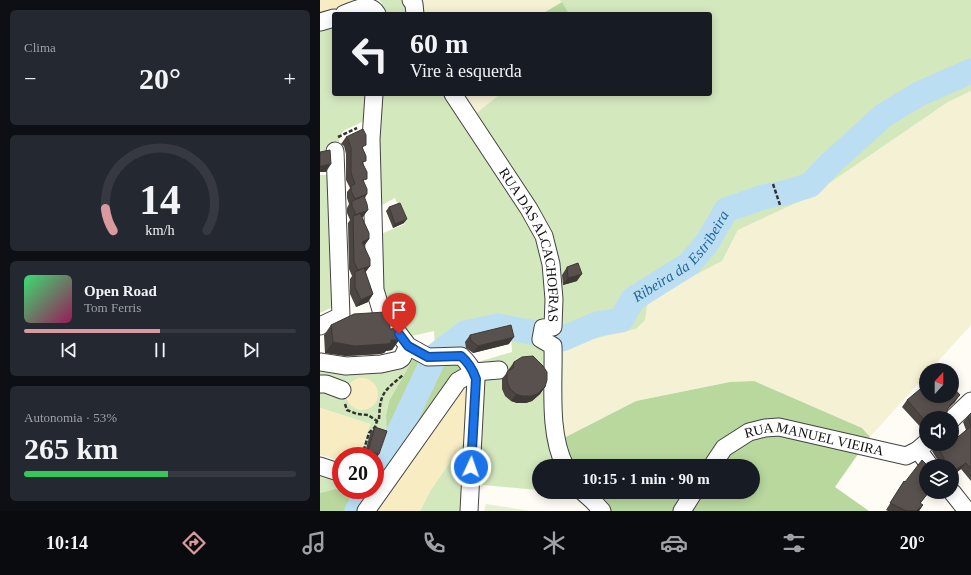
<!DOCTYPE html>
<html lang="pt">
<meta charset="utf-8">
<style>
body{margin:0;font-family:Georgia,serif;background:#242831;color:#f1f3f6;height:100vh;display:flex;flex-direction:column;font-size:15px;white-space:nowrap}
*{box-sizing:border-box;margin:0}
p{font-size:13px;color:#9ea1a6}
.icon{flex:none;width:22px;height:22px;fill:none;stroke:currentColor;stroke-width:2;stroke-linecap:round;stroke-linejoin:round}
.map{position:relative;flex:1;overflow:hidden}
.sheet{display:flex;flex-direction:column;gap:10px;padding:10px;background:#0d0f14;width:320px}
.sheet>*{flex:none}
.banner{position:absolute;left:12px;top:12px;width:380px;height:84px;border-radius:4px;box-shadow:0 2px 10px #0003;background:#171b24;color:#f1f3f6;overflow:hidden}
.needle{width:26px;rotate:21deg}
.fabs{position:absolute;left:599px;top:363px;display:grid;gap:8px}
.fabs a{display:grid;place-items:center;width:40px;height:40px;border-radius:50%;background:#171b24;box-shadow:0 2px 10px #0003;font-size:20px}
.speed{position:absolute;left:12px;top:447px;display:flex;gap:8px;font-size:20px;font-weight:700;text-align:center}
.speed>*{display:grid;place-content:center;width:52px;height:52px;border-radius:50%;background:#171b24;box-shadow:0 2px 10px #0003;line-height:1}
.speed .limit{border:6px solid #d22;background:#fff;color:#111}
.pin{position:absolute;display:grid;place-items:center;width:34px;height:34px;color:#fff;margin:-41px -17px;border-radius:50% 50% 50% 0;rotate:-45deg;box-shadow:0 0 4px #0007}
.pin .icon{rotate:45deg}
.me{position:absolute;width:44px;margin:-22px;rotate:3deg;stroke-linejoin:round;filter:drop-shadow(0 0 3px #0008)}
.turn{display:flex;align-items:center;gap:14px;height:84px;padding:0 12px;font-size:18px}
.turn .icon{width:52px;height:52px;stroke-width:2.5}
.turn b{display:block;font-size:28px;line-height:34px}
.big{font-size:30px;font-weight:600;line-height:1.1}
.sheet .widget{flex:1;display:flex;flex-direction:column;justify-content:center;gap:6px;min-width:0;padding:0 14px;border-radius:6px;background:#242831}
.sheet .dial{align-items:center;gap:0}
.dial svg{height:104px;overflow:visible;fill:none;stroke:#363941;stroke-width:7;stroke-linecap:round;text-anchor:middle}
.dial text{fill:#f1f3f6;stroke:none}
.song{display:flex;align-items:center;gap:12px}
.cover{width:48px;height:48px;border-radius:6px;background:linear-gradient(135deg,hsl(140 70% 55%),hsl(330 70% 35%))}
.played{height:4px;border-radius:2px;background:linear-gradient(90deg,#d89a9f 50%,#363941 50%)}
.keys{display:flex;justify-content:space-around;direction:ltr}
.heat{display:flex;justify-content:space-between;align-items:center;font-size:22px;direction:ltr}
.charge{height:6px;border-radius:3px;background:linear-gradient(90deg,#34c759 53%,#363941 0)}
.trip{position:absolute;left:212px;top:459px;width:228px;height:40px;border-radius:20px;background:#171b24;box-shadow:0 2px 10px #0003;font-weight:600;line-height:40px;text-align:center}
.tab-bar{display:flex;height:64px;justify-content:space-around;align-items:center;background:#090b0e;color:#9ea1a6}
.tab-bar .icon{width:28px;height:28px}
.tab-bar .selected{color:#d89a9f}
.tab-bar b{font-size:18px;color:#f1f3f6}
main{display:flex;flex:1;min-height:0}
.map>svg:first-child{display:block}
.farmland{fill:#f4f1d4}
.green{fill:#d4e8be}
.forest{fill:#b8d89e}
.sand{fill:#f8ecc2}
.pitch{fill:#e4f0cf}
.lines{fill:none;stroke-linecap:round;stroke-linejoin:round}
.river{stroke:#bbdef3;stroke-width:25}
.minor-casing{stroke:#434343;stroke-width:19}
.path{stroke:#323232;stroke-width:2.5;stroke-dasharray:4 2;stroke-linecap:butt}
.minor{stroke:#fff;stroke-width:17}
.wall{fill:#4c4642}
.shaded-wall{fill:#3e3936}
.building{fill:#58514d;stroke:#3e3936}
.route-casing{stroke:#114b97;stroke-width:10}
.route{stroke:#1a73e8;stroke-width:7}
.labels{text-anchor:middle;stroke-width:4;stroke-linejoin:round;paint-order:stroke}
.street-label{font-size:14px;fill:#101010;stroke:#fff}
.water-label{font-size:15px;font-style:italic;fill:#1e669c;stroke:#fff}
</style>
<main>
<section class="sheet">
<div class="widget"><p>Clima</p>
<div class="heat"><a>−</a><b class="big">20°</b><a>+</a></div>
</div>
<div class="widget dial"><svg viewBox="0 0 100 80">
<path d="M14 69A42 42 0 1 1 86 69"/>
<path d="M14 69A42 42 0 0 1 8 52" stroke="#d89a9f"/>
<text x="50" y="56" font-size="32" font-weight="700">14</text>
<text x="50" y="72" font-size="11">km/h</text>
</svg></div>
<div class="widget">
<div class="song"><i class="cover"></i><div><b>Open Road</b><p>Tom Ferris</p></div></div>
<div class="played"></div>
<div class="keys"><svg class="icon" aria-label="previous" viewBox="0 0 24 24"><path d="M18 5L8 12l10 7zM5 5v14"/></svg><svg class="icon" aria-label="pause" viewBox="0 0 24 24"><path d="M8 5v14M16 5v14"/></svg><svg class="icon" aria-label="next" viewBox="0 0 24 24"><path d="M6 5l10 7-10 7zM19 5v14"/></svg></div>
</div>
<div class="widget"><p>Autonomia · 53%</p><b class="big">265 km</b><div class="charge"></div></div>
</section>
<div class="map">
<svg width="651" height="511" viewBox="0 0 651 511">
<rect width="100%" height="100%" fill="#fefcf4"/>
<path class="farmland" d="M98 0H240L249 14H101Z
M651 91V325L610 370H606V375L550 437 542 428 434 381 410 382 316 401 242 439 243 346 316 329 325 320 328 300 402 261 418 230 489 197 628 102Z
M138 94H180L154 115Z"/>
<path class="green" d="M59 0H85L89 14H62V3Z
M240 0H651V91L628 102 489 197 418 230 402 261 328 300 325 320 316 329 243 346 242 439 229 443 236 463 229 466H219L218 490 153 484 160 379 158 362 192 352 191 333 227 347 230 351V325H219L182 318 149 323 115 349 114 331 87 337C79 327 70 318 63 308 55 294 57 254 56 236L85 224 75 198 56 208 54 124 57 94H129L210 216 223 241 230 276V325L238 323C239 288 235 254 222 221L154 115 180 94H390V14H249Z
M14 23V94H47L46 120 23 131 17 146 0 155V28Z
M0 175H9L13 307 0 313Z
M94 357 69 401 66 415 67 437 55 458V456H40L50 424 0 408V389L26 396 28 401 41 409 51 407 54 404 42 378 37 379 28 385 0 380V370L14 373 64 368Z
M146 439 143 511H100L110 491Z
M0 474 21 480V489H15L0 493Z"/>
<path class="forest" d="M242 2 249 14H222Z
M94 357 139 360 146 383 73 483 58 511H0V493L15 489 43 491 55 490V470L67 446 66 415 69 401Z
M434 381 542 428 550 437 515 487 549 511H270L249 493V492H433V466H237L230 450 228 443 242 439 316 401 410 382Z"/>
<path class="sand" d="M0 0H39L0 18Z
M26 394a16 16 0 1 1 32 0a16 16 0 1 1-32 0Z
M146 383V439L110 491 100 511H58L73 483Z
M0 408 50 424 40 456H21V461L0 455Z"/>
<path class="pitch" d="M166 504 210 511H164Z"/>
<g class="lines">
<g class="river">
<path id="s1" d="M55 479 69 453 115 356 145 333 178 326 215 333H220L242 339 277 324 301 320 313 299 369 264 387 243 406 210 443 197 468 192 490 185 511 163 564 115 599 94 651 71"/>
<path d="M37 511 49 490"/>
</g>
<defs>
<g id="minor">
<path d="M91 0 94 4 95 14"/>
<path d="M24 14C36 10 49 1 57 14"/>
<path d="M0 22 14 18"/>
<path d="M54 94 51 139 55 290 61 310 88 346 108 357 141 356C148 362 153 370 156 379L149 511"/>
<path id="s2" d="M133 94 209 209 224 236 231 264 234 299 233 327 223 328 221 339 233 346C234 383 228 433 245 466"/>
<path d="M0 326 21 316 15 151"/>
<path d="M0 362 26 366 61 364 79 360 82 358 88 346"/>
<path d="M0 384H6L22 390"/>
<path d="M632 419 651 401"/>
<path d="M598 450 610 466"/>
<path d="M0 466 21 473"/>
<path id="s3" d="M392 466 404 448 429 432 445 428 459 427 586 456 598 450 606 443"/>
<path d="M263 492 273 501 282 511"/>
<path d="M632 492 647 511"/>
<path d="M46 511 138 381 154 372 179 370"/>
<path d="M362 511 374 492"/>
</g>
</defs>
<use href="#minor" class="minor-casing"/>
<path class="path" d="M18 137 37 128
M453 184 460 205
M25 404 27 410 37 414 48 415 57 421
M42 456 49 433 55 427 57 421 59 420C60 393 63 392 83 375"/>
<use href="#minor" class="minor"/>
</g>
<path class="wall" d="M26 137 43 149 44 183 47 194 45 198 43 217H42L49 239 44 246 50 266 45 272 53 294 48 302 36 307 30 294V279L32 276 29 269 28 223 30 220 27 213V208L29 204 27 198V192L30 188 26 180V154L24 146 21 144Z
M69 207 84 223 73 228 66 211Z
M247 267 257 281 243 285 242 275Z
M11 325 70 329 79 340 72 350 66 351 64 353 60 354 26 356 5 353 4 335Z
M150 335 189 344 153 353 146 348 145 342Z
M194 362 225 387 220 394 212 401 206 403H197L191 401 185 396 182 389V379L188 371 189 369Z
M587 400 635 402 606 418V433L582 407Z
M651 413V481L641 469 632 476V466H620V464L612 451 615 446 616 444H632L646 430 643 422 648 416Z
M55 427V456H44L50 434Z
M584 481 609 492 600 504 603 505 599 511H568L566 510Z"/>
<path class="shaded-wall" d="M11 164 6 172H0V166Z
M48 210 43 217 33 221 36 215Z
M87 219 84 223 73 228 75 224Z
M49 239 44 246 42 242Z
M50 266 45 273 38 270Z
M262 274 257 281 243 285 248 278Z
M53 294 48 302 36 307 41 300Z
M194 337 189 344 153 353 158 346Z
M79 340 72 350 66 351 64 353 60 354 26 356 5 353 13 342Z
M225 387 220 394 212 401 206 403H197L191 401 196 394Z
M640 395 635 402 625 412 630 405Z
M48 451 59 454 55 461V456H44Z
M646 463 641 469 632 476V474L634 471Z
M603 505 599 511H596Z"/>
<path class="building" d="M43 129 46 135V145L42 147 46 156V161L42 162 47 172V179L43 180 47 189V194L35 199 31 191V186L35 184 31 173V148L28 139 26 137Z
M10 150 11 164 0 166V152Z
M44 196 47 204 48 210 36 215 32 206V201Z
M80 203 87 219 75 224 69 207Z
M40 213 49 233V239L42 242 50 259V266L38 270 34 262 33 216Z
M258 263 262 274 248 278 247 267Z
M44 268 53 294 41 300 35 287V272Z
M65 312 70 318V329L77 328 79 330V340H71V343L67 344 34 346 13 342 11 325 34 314Z
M191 325 194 337 158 346 151 341 150 335Z
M213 356 223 366 227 372V380L225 387 217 394 211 396H202L196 394 190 389 187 382V372L193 368 194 362 202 357Z
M606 384V396H632V386L640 395 630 405 627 410V415L624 418H606V422L587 400Z
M651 413V469L646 463 634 471 632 469V466H622L624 463V458L616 445 617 444H632V442L651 426 648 416Z
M55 427 67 431 59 454 48 451Z
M602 460 608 466H606V492H609L600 503 603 505 596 511H586L570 503 584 481 585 482Z"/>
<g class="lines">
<defs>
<path id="route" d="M79 334 88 346 108 357 141 356C148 362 153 370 156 379L151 467"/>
</defs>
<use href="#route" class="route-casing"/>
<use href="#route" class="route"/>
</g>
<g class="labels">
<g class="street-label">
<text dy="5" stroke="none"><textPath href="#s2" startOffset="173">RUA DAS ALCACHOFRAS</textPath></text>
<text dy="5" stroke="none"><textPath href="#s3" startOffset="118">RUA MANUEL VIEIRA</textPath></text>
</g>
<g class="water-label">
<text dy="5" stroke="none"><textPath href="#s1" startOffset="426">Ribeira da Estribeira</textPath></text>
</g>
</g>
</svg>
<div class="fabs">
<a><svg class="needle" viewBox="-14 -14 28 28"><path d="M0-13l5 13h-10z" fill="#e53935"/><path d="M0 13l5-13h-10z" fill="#9ea1a6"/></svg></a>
<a><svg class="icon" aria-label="sound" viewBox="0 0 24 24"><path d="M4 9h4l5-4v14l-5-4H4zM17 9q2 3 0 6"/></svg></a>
<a><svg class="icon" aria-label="layers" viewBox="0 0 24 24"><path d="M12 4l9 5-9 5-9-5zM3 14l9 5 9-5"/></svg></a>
</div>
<div class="speed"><div class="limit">20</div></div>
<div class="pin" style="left:79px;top:334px;background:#d93025"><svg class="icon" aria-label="arrive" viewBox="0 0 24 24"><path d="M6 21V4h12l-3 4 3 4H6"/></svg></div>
<svg class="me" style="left:151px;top:467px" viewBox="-20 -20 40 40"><circle r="17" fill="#1a73e8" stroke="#fff" stroke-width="3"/><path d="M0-11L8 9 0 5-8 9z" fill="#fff"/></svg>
<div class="trip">10:15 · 1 min · 90 m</div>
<div class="banner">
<div class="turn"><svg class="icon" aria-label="left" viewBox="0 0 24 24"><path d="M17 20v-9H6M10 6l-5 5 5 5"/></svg><div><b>60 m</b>Vire à esquerda</div></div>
</div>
</div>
</main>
<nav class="tab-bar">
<b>10:14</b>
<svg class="icon selected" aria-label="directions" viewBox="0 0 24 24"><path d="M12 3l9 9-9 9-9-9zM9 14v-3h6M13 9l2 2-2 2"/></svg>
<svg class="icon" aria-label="music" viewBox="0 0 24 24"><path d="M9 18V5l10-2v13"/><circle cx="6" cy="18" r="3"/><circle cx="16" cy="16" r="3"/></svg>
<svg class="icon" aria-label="phone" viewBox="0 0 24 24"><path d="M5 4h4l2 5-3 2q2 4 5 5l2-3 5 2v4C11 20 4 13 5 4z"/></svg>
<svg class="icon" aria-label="climate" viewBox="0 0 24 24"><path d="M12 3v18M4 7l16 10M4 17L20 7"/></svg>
<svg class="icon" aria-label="car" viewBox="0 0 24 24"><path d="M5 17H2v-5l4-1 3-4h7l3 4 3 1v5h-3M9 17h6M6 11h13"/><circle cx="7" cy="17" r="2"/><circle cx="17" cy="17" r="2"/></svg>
<svg class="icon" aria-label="filters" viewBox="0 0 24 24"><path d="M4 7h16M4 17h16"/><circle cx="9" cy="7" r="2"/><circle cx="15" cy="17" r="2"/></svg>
<b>20°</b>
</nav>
